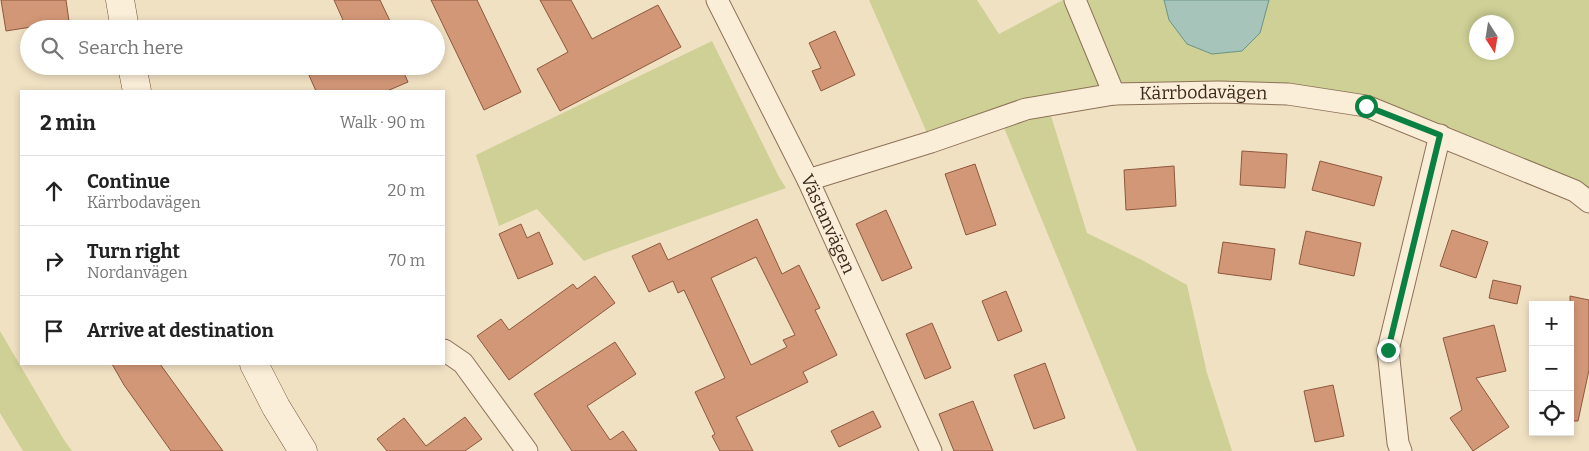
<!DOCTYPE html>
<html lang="en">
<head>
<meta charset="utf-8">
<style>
  body { margin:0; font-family:Bitter,serif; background:#f2f2f2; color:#222 }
  .controls { position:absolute; right:15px; bottom:15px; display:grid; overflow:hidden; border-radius:0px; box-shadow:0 2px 8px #0003 }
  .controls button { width:45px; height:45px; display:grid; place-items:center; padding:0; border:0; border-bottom:1px solid #e0e0e0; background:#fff; color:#222; font:25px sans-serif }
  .compass { position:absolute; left:1469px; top:15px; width:45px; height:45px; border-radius:50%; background:#fff; box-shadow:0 2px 8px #0003; rotate:168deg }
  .stop { position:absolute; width:15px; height:15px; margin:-11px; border:4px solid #0b8043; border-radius:50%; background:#fff }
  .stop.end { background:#0b8043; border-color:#fff; box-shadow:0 1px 5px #0008 }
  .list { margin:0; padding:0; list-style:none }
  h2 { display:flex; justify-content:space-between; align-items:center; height:65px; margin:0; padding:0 20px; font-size:21px }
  h2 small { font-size:16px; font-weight:400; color:#767676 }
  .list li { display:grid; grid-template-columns:32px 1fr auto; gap:15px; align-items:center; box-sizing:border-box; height:70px; padding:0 20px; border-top:1px solid #e0e0e0 }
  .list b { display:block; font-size:19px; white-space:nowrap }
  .list p { margin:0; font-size:16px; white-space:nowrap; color:#767676 }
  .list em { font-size:16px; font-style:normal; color:#767676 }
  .icon { flex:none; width:28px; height:28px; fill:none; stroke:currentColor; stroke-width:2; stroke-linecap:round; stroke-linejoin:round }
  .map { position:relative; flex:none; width:1589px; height:451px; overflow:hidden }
  .search { position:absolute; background:#fff; box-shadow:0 2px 8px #0003; left:20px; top:20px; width:425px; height:55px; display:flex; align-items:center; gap:12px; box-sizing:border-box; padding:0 18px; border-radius:28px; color:#767676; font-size:19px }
  .panel { position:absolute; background:#fff; box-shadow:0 2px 8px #0003; left:20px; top:90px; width:425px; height:275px; border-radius:0px }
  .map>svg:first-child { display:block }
</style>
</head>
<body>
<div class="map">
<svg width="1589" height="451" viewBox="0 0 1589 451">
  <rect width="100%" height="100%" fill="#f1e1c3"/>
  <g fill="#ced096" fill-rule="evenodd">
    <path d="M 869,0 L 977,0 L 999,34 L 1063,0 L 1589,0 L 1589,202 L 1440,135 L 1288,94 L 1048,106 L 1087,233 L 1140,259 L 1187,285 L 1207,373 L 1232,451 L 1137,451 L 1000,118 L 931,142 ZM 1476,22 L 1506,22 L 1506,52 L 1476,52 Z"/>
    <path d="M 712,41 L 779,177 L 786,188 L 604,253 L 584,261 L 537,209 L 499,226 L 476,155 Z"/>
    <path d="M 0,331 L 64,440 L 72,451 L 23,451 L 0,413 Z"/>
  </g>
  <path fill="#a6c4b9" stroke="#6b9387" d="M 1164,0 L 1269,0 L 1260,33 L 1242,51 L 1212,54 L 1187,44 L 1169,20 Z"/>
  <g fill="#d29777" stroke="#8e573c" fill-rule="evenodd">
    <path d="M 1,0 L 66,0 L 69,21 L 6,31 Z"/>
    <path d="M 334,0 L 380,0 L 390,21 L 373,29 L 347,29 Z"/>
    <path d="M 431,0 L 477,0 L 521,92 L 484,110 Z"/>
    <path d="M 540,0 L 571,0 L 592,39 L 658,5 L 681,47 L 560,111 L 537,69 L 568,52 Z"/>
    <path d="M 835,31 L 855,75 L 821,91 L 812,71 L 821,68 L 809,43 Z"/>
    <path d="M 323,66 L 401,66 L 408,82 L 387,91 L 316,91 L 308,73 Z"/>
    <path d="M 1242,151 L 1287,154 L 1285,188 L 1240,185 Z"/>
    <path d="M 1320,161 L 1382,177 L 1374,206 L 1312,190 Z"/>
    <path d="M 975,164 L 996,225 L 966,235 L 945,174 Z"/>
    <path d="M 1174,166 L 1176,206 L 1126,210 L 1124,170 Z"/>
    <path d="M 886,210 L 912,268 L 882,281 L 856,224 Z"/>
    <path d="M 757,219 L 782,274 L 799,265 L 820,308 L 815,310 L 837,355 L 803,372 L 808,382 L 736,417 L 753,451 L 720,451 L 712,436 L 715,434 L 695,392 L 725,378 L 684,290 L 678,293 L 673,281 L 649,292 L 632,256 L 660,243 L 668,260 ZM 756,257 L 795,335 L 783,340 L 787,347 L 751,365 L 711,278 Z"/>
    <path d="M 521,224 L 527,238 L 539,232 L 553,264 L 518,279 L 499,234 Z"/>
    <path d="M 1452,230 L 1488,242 L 1476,278 L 1440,266 Z"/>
    <path d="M 1306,231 L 1361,243 L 1354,276 L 1299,264 Z"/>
    <path d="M 1223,242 L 1275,249 L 1271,280 L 1218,273 Z"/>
    <path d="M 595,276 L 615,303 L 509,380 L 477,336 L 501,319 L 509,330 L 573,284 L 577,289 Z"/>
    <path d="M 1493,280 L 1521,286 L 1517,304 L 1489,298 Z"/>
    <path d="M 1006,291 L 1022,331 L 998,341 L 982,301 Z"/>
    <path d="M 1570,296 L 1589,300 L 1589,370 L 1578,421 L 1570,421 Z"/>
    <path d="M 932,323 L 951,368 L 925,379 L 906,334 Z"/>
    <path d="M 1494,325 L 1506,371 L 1476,378 L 1509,427 L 1473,451 L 1450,418 L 1462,410 L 1443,338 Z"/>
    <path d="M 615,342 L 636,374 L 587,406 L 610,440 L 623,431 L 637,451 L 572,451 L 534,394 Z"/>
    <path d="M 1045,363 L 1065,418 L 1034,429 L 1014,375 Z"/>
    <path d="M 112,364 L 160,364 L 223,451 L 171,451 L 124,385 Z"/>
    <path d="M 1333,385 L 1344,436 L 1315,442 L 1304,391 Z"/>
    <path d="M 973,401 L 993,451 L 954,451 L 939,414 Z"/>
    <path d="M 873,411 L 881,427 L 839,447 L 831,431 Z"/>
    <path d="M 465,417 L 482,439 L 465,451 L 387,451 L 377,439 L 404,418 L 426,446 Z"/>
  </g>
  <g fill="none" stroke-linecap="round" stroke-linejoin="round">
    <g stroke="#8d7158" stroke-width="23">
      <g id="street">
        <path id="s1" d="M 717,0 L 808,180 L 931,451"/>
        <path d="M 1075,0 L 1114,94"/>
        <path id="s2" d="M 808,180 L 931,142 L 1026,109 L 1114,94 L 1219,92 L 1288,94 L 1366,106 L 1575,191 L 1589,202"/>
        <path d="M 444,350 L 463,363 L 527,451"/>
        <path d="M 1401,451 L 1398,443 L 1388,350 L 1440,135"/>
      </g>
    </g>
    <g stroke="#6f523c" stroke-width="29">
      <g id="secondary">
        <path d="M 120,0 L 125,29"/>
        <path d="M 132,66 L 137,91"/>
        <path d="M 254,364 L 276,407 L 303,451"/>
      </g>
    </g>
    <use href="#street" stroke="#fbeed8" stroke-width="21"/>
    <use href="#secondary" stroke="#fbeed8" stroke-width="28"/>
  </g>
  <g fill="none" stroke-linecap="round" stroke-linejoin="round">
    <path stroke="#0b8043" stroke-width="6" d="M 1366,106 L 1440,135 L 1388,350"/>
  </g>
  <g text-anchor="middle" stroke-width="5" stroke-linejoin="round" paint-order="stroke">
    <g font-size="18" fill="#3c2a1e" stroke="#f8ebd4">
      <text dy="6" stroke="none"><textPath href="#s2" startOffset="408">Kärrbodavägen</textPath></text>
      <text dy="6" stroke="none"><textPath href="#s1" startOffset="250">Västanvägen</textPath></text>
    </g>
  </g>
</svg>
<div class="controls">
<button>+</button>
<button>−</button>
<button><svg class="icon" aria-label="locate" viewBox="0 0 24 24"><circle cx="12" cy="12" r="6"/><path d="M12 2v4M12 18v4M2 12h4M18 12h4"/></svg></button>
</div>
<svg class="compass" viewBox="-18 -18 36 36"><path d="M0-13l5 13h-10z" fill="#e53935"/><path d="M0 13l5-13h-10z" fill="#767676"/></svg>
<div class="stop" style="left:1366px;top:106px"></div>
<div class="stop end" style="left:1388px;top:350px"></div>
<div class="search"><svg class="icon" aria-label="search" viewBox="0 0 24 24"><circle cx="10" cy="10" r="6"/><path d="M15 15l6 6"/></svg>Search here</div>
<section class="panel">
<h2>2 min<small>Walk · 90 m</small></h2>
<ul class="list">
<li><svg class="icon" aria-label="ahead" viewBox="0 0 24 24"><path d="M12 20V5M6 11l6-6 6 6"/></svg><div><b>Continue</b><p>Kärrbodavägen</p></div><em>20 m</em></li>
<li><svg class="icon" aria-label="right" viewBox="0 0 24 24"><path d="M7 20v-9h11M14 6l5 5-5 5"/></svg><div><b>Turn right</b><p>Nordanvägen</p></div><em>70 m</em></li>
<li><svg class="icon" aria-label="arrive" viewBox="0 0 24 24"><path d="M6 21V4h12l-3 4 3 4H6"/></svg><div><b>Arrive at destination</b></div></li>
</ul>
</section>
</div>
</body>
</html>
